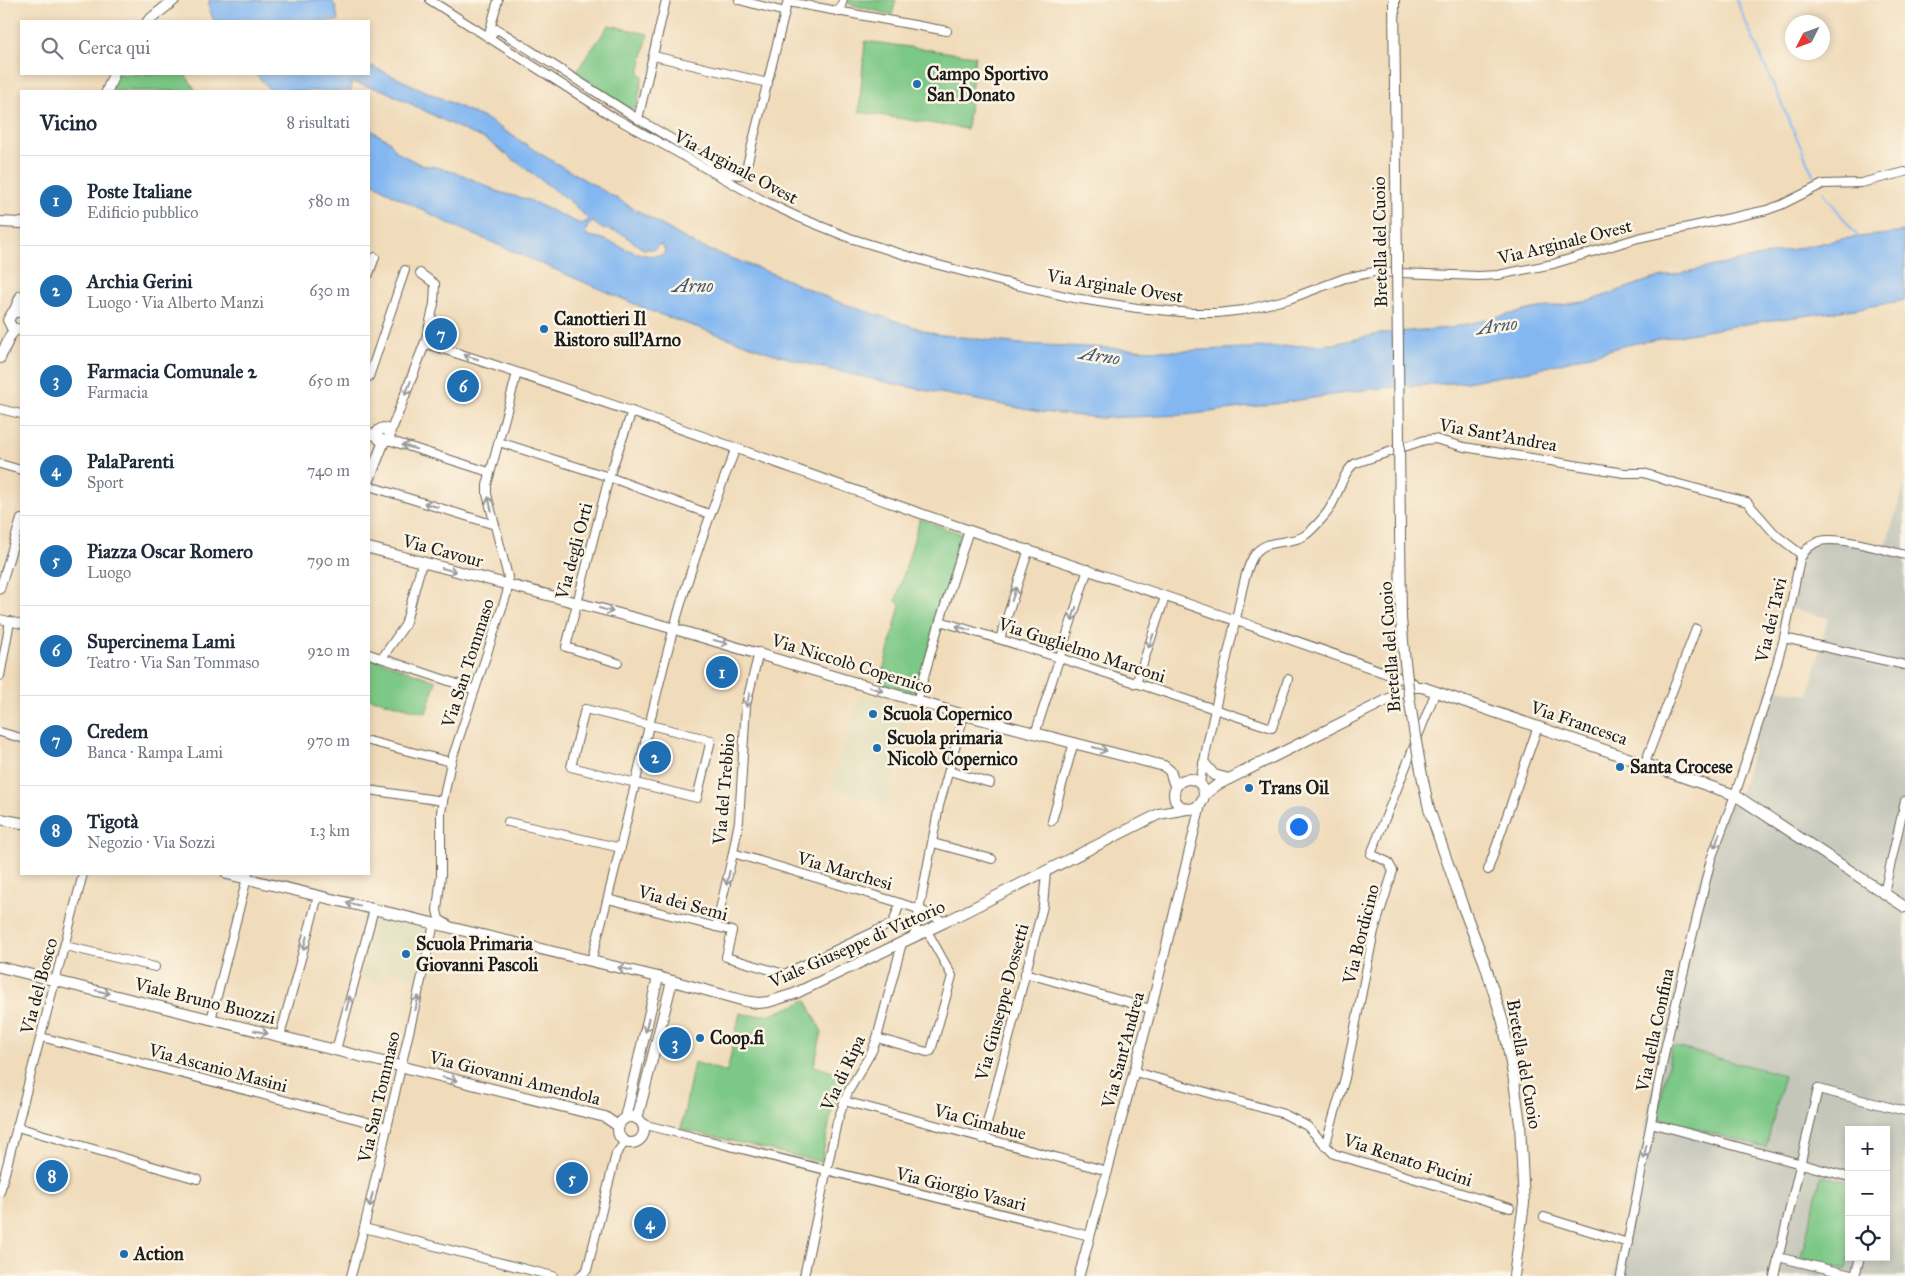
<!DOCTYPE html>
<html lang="it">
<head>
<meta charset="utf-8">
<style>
  body { margin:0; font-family:"IM FELL Great Primer",serif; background:#f6f6f7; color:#1f2937 }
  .controls { position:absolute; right:15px; bottom:15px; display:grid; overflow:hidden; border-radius:0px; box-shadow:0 2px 8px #0003 }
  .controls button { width:45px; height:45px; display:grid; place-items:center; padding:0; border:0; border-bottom:1px solid #e0e1e3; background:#fff; color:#1f2937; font:25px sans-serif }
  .compass { position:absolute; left:1785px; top:15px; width:45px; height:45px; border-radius:50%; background:#fff; box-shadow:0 2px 8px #0003; rotate:228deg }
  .you { position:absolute; left:1298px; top:826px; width:18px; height:18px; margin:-12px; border:4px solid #fff; border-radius:50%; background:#1a73e8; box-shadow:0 0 0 8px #1a73e833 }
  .badge { display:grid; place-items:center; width:32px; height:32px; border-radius:50%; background:#1f6fb2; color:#fff; font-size:16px; font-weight:700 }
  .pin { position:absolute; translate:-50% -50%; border:2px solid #fff; box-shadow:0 1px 5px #0006 }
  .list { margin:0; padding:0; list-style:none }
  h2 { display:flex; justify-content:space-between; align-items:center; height:65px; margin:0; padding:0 20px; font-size:21px }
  h2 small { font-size:16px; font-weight:400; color:#747a83 }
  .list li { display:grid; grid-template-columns:32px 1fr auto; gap:15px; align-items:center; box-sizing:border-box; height:90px; padding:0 20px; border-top:1px solid #e0e1e3 }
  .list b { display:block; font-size:19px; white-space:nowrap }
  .list p { margin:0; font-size:16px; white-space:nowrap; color:#747a83 }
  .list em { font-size:16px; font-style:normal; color:#747a83 }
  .icon { flex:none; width:28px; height:28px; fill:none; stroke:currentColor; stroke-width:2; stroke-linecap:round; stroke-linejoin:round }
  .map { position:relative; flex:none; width:1905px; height:1276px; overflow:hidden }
  .search { position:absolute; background:#fff; box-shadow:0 2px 8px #0003; left:20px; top:20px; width:350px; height:55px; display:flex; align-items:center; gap:12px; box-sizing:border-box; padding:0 18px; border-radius:0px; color:#747a83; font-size:19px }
  .panel { position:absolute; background:#fff; box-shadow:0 2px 8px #0003; left:20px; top:90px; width:350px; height:785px; border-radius:0px }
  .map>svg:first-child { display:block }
</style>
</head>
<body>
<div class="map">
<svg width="1905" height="1276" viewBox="0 0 1905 1276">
  <rect width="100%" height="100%" fill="#fcf5e5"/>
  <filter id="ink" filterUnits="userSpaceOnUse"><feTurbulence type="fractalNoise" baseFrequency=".02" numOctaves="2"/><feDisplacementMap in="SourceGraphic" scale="10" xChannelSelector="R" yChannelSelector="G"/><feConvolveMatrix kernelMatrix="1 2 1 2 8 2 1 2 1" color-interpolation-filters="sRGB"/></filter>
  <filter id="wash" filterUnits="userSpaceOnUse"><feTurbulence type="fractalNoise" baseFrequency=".0096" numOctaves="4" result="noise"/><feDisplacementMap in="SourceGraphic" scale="20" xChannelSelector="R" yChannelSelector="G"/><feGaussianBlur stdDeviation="1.12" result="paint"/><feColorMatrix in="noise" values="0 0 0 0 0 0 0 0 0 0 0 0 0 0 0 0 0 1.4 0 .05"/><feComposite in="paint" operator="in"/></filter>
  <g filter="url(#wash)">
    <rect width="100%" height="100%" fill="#f0dbba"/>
    <g fill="#dfddbb">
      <path d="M 861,694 L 908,708 L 887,805 L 831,788 Z"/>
      <path d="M 375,914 L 431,927 L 419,978 L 386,971 L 384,981 L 361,976 Z"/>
    </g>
    <path fill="#c3c6b9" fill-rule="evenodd" d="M 1905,483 L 1905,1276 L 1614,1276 L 1633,1179 L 1642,1145 L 1654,1080 L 1697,887 L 1713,839 L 1726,805 L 1736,805 L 1746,775 L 1768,687 L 1809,695 L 1828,618 L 1786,607 L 1797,560 L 1804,546 L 1820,538 L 1842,538 L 1886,545 ZM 1849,1130 L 1886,1130 L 1886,1257 L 1849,1257 Z"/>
    <g fill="#7cc886" stroke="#4c7251">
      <path d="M 849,0 L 896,0 L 892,15 L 849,4 Z"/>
      <path d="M 609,25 L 648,34 L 639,74 L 643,75 L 637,106 L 630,109 L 575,73 Z"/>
      <path d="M 865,41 L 975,56 L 967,129 L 859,112 Z"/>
      <path d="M 117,74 L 185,74 L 196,91 L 109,91 Z"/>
      <path d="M 920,519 L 964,535 L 916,693 L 880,683 L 900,605 L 896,600 Z"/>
      <path d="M 369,657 L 436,681 L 426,713 L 369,698 Z"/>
      <path d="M 806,1000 L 822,1032 L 814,1066 L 846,1076 L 832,1111 L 821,1162 L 681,1129 L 694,1062 L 727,1072 L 740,1013 C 764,1020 785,1010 806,1000 Z"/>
      <path d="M 1672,1046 L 1784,1075 L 1766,1148 L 1657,1118 Z"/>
      <path d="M 1821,1176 L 1849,1182 L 1849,1256 L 1846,1269 L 1801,1258 Z"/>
    </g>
    <g fill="#83b7f1" stroke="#506a86" fill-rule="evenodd">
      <path d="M 209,0 L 331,0 L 336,7 L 338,21 L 214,21 L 209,9 Z"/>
      <path d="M 369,65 L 488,120 L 544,156 L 696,245 L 776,275 L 833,300 L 935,334 L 1020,344 L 1178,351 L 1334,344 L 1382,333 L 1450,328 L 1533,309 L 1589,301 L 1649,280 L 1841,239 L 1905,232 L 1905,300 L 1855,309 L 1751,323 L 1626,345 L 1536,370 L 1466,382 L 1371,389 L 1274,404 L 1185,415 L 1101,418 L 1040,412 L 898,385 L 815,366 L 768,352 L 653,312 L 452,225 L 393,195 L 369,180 L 369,129 L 389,141 L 397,152 L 421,165 L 437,167 L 463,175 L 499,192 L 529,200 L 578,223 L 582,224 L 589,220 L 572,203 L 487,140 L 463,130 L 383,90 L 351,82 L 351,91 L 271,91 L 256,74 L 369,74 ZM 593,222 L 601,228 L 621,233 L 643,249 L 655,249 L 658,245 L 663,245 L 665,252 L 663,255 C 634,260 613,238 588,236 L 585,232 L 588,226 Z"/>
    </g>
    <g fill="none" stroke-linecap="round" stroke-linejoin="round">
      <g stroke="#83b7f1" stroke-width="2">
        <path d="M 1736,0 L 1813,175"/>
        <path d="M 1823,192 L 1858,237"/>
      </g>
    </g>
  </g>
  <g filter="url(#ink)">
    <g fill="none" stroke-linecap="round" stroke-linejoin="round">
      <g stroke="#665f53" stroke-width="10">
        <g id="minor">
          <path d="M 430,0 L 610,115 L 764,201 L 798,217 L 850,238 L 931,263 L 1003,282 L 1074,298 L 1137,308 L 1192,313 L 1217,313 L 1244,310 L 1289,299 L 1345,278 L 1374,272 L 1479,276 L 1498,275 L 1553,264 L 1638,238 L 1767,210 L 1781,205 L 1823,184 L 1861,183 L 1905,172"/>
          <path d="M 739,0 L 785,12"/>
          <path d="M 788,2 L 947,31"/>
          <path d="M 839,12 L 843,0"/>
          <path d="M 488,37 L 497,29 L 638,119 L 731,174 L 740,175 L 746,169 L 788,0"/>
          <path d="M 488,37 L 498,0"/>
          <path d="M 654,56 L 768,83"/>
          <path d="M 638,119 L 666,0"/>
          <path d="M 420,273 L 435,284 L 434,304 L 425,343"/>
          <path d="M 369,274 L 375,257"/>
          <path d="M 369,377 L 405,270"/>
          <path d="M 0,409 L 21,414"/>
          <path d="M 388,440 L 489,472"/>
          <path d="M 499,442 L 609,477 L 709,514"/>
          <path d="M 0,464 L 21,470"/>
          <path d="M 369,486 L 495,525"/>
          <path d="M 0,589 L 21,519"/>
          <path d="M 0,619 L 21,624"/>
          <path d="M 940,621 L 1060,658 L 1272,728 L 1288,679"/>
          <path d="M 1784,638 L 1905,665"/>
          <path d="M 1000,639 L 1029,549"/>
          <path d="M 369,654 L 475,690"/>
          <path d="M 382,658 L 405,625 L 422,563"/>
          <path d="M 618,663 L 566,647 L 609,477 L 632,411"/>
          <path d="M 0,676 L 10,621"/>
          <path d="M 1136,684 L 1165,597"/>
          <path d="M 917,701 L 940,621 L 969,530"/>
          <path d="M 585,709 L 711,740 L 697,798 L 571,767 Z"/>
          <path d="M 0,732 L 21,738"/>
          <path d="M 1035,734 L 1088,569"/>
          <path d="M 369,741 L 451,762"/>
          <path d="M 1645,763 L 1696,629"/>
          <path d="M 949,771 L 990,783"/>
          <path d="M 1200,783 C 1209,729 1223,676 1235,623 C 1240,604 1244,569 1255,554 C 1266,538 1289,545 1304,536 C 1312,531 1320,521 1326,514 C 1338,500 1342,470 1356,463 L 1425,440 L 1435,439 L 1464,447 L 1624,473 L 1644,473 L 1668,481 L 1747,502 L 1776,535 L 1802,555"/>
          <path d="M 369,790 L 443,801"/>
          <path d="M 1052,821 L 1074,742"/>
          <path d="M 508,822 L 621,848"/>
          <path d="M 933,843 L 992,859"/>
          <path d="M 733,853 L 900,903 L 921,910 L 945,922"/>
          <path d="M 1488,870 L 1538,726"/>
          <path d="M 1884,893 L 1905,801"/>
          <path d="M 608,899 L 732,931 L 726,957 L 784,974 L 893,923 L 900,903"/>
          <path d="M 450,926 L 439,919 L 437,910 L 441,875 L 441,812 L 443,801 L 451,762 L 507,593 L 508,577 L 487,494 L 487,485 L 517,373"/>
          <path d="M 716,927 L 733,853 L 739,821 L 746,705 L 759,652"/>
          <path d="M 914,937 L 939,806 L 964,715"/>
          <path d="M 65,946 L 155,967"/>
          <path d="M 591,961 C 622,852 643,740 673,631 C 690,569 712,508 736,448"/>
          <path d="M 1025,973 L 1151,1009"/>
          <path d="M 211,1020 L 248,874"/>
          <path d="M 280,1036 L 318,896"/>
          <path d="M 41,1037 L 387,1127"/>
          <path d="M 877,1038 L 927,1052 L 931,1051 L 952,976 L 927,931"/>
          <path d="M 336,1050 L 374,909"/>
          <path d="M 1135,1072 L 1284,1114 L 1307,1126 L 1334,1154 L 1510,1208"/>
          <path d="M 844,1101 L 1108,1171"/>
          <path d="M 1651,1123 L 1849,1177"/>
          <path d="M 642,1124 L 1090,1236"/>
          <path d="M 17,1127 L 197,1179"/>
          <path d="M 983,1139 L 1043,906 L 1046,872"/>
          <path d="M 1325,1146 L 1345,1078 L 1374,931 L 1393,871 L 1388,862 L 1371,854 L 1436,691"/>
          <path d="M 0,1192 L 83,874"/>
          <path d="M 1544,1217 L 1628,1243"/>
          <path d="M 364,1228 L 553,1276"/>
          <path d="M 1778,1257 L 1855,1276 L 1860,1257"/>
          <path d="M 351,1276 L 364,1228 L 434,924"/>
          <path d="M 580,1276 L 587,1270 L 616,1154 L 625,1142"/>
          <path d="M 804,1276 L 837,1122 L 848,1092 L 872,1051 L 877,1038 L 902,943"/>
          <path d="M 1621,1276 L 1666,1045 L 1711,859 L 1735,795 L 1770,688 L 1784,638 L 1800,559 C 1804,551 1811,544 1820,541 C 1840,536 1884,550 1905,555"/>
          <path d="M 1774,1276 L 1818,1089 L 1905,1111"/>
        </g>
      </g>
      <g stroke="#665f53" stroke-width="11">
        <g id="tertiary">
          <path d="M 389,432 L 393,426 L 425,343 C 609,401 789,468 971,531 C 1118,581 1267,629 1413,683"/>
          <path d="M 1079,1276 L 1151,1009 L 1201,803"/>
        </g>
      </g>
      <g stroke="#665f53" stroke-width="12">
        <g id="secondary">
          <path d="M 148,21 L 174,0"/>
          <path d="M 107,91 L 114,74"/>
          <path d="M 0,222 L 21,223"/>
          <path d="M 14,312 L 21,296"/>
          <path d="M 21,312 L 13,312 L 8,320 L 12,328 L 21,330"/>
          <path d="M 0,358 L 10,336 L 15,330"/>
          <path d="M 369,434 L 377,435 L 379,439 L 384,441 L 388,440 L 390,435 L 388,430 L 383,428 L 379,430 L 377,435"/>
          <path d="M 369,480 L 384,441"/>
          <path d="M 369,548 L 661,625 L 964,715 L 1164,766 L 1170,771 L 1175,786"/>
          <path d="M 1204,763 L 1214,775 L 1229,779"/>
          <circle cx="1189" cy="794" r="15"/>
          <path d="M 1204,795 L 1217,785 L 1413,687 L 1422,687 L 1735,795 L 1905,907"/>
          <path d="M 1429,809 L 1463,907 L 1485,964 L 1503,1022 L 1513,1074 L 1520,1124 L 1524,1203 L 1514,1276"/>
          <path d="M 0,819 L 21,823"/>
          <path d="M 227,874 L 658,977 L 745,1001 L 758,1003 L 768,1002 L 794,994 L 945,922 L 1159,814 L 1187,809"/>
          <path d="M 0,967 L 605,1117 L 618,1126"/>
          <circle cx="631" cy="1130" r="13"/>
          <path d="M 625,1118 L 658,977"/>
          <path d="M 637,1119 L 672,981"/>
        </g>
      </g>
      <use href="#minor" stroke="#fff" stroke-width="8"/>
      <use href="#tertiary" stroke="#fff" stroke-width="9"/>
      <use href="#secondary" stroke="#fff" stroke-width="10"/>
      <g stroke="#665f53" stroke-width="12" stroke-linecap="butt">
        <path id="secondary-bridge" d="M 1394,0 L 1401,619 C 1406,684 1415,746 1429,809"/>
      </g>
      <use href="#secondary-bridge" stroke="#fff" stroke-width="10"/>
    </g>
    <defs><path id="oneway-shaft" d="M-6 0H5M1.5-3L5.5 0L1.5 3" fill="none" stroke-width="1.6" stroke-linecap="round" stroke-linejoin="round" transform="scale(1.25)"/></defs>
    <g stroke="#999">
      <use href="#oneway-shaft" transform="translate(471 357) rotate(-163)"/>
      <use href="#oneway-shaft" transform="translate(408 388) rotate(111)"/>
      <use href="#oneway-shaft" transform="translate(409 447) rotate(-163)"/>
      <use href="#oneway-shaft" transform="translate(490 504) rotate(-103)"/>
      <use href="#oneway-shaft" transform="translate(431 505) rotate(-163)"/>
      <use href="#oneway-shaft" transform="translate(449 570) rotate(15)"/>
      <use href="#oneway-shaft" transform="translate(1014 594) rotate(-72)"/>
      <use href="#oneway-shaft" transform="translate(606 610) rotate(15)"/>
      <use href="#oneway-shaft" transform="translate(1074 614) rotate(108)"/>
      <use href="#oneway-shaft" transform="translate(963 628) rotate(-163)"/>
      <use href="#oneway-shaft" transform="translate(1151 641) rotate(109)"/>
      <use href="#oneway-shaft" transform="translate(721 642) rotate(15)"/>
      <use href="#oneway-shaft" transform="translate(876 689) rotate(18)"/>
      <use href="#oneway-shaft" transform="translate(748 700) rotate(102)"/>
      <use href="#oneway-shaft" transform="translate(1100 749) rotate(15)"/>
      <use href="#oneway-shaft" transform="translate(1717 841) rotate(110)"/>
      <use href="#oneway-shaft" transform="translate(728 878) rotate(103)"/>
      <use href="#oneway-shaft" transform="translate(353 904) rotate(-166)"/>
      <use href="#oneway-shaft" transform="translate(305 943) rotate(105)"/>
      <use href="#oneway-shaft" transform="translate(625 969) rotate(-166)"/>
      <use href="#oneway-shaft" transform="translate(103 992) rotate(14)"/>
      <use href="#oneway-shaft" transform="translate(348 1003) rotate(-75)"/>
      <use href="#oneway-shaft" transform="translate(417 1003) rotate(-77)"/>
      <use href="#oneway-shaft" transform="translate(647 1025) rotate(103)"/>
      <use href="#oneway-shaft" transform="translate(261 1032) rotate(13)"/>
      <use href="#oneway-shaft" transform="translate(450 1079) rotate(14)"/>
      <use href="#oneway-shaft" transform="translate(1645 1152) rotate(101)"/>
      <use href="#oneway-shaft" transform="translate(371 1200) rotate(103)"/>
    </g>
  </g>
  <g fill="#1f6fb2" stroke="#fcf5e5" stroke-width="2">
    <circle cx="917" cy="84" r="5"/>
    <circle cx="544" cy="329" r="5"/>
    <circle cx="873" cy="714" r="5"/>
    <circle cx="877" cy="748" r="5"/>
    <circle cx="1620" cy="767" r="5"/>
    <circle cx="1249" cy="788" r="5"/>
    <circle cx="406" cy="954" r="5"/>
    <circle cx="700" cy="1038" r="5"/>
    <circle cx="124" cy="1254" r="5"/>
  </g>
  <g text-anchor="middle" stroke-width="5" stroke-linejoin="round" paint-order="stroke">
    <g font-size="18" font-weight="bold" fill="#1c1c1c" stroke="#fcf5e5" text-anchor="start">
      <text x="927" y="80">Campo Sportivo<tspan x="927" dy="21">San Donato</tspan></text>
      <text x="554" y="325">Canottieri Il<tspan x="554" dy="21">Ristoro sull'Arno</tspan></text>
      <text x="883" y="720">Scuola Copernico</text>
      <text x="887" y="744">Scuola primaria<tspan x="887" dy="21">Nicolò Copernico</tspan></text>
      <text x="1630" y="773">Santa Crocese</text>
      <text x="1259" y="794">Trans Oil</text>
      <text x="416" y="950">Scuola Primaria<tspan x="416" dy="21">Giovanni Pascoli</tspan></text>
      <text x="710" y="1044">Coop.fi</text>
      <text x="134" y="1260">Action</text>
    </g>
    <g font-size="18" fill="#1c1c1c" stroke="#fcf5e5">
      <text transform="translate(736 167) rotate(28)" y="6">Via Arginale Ovest</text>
      <text transform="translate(1380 242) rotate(-91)" y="6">Bretella del Cuoio</text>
      <text transform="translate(1565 242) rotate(-14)" y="6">Via Arginale Ovest</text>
      <text transform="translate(1115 286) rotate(9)" y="6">Via Arginale Ovest</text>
      <text transform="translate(1498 435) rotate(10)" y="6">Via Sant'Andrea</text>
      <text transform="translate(443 551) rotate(15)" y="6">Via Cavour</text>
      <text transform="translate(574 551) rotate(-75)" y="6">Via degli Orti</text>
      <text transform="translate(1771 620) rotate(-77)" y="6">Via dei Tavi</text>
      <text transform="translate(1390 647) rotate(-94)" y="6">Bretella del Cuoio</text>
      <text transform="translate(1082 650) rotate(18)" y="6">Via Guglielmo Marconi</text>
      <text transform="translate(468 663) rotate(-72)" y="6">Via San Tommaso</text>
      <text transform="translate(852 664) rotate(17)" y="6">Via Niccolò Copernico</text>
      <text transform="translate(1579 723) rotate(19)" y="6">Via Francesca</text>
      <text transform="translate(724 789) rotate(-85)" y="6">Via del Trebbio</text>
      <text transform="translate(845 871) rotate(16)" y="6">Via Marchesi</text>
      <text transform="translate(683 903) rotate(15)" y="6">Via dei Semi</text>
      <text transform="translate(1361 934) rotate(-76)" y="6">Via Bordicino</text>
      <text transform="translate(857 944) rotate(-24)" y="6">Viale Giuseppe di Vittorio</text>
      <text transform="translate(39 986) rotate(-75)" y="6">Via del Bosco</text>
      <text transform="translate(205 1001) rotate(14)" y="6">Viale Bruno Buozzi</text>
      <text transform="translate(1002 1002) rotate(-75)" y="6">Via Giuseppe Dossetti</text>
      <text transform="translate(1655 1030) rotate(-78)" y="6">Via della Confina</text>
      <text transform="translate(1123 1050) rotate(-75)" y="6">Via Sant'Andrea</text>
      <text transform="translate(1524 1064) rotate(80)" y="6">Bretella del Cuoio</text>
      <text transform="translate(218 1068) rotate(15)" y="6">Via Ascanio Masini</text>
      <text transform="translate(843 1073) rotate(-65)" y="6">Via di Ripa</text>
      <text transform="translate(515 1078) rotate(14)" y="6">Via Giovanni Amendola</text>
      <text transform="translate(379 1097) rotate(-77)" y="6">Via San Tommaso</text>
      <text transform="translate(980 1122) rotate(15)" y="6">Via Cimabue</text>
      <text transform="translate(1408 1160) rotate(18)" y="6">Via Renato Fucini</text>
      <text transform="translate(961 1189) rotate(14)" y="6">Via Giorgio Vasari</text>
    </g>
    <g font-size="19" font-style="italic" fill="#455a71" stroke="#fcf5e5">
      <text x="693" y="292">Arno</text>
      <text transform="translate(1497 325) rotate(-7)" y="7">Arno</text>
      <text transform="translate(1100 355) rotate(9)" y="7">Arno</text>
    </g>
  </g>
</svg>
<div class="controls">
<button>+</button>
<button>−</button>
<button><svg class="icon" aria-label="locate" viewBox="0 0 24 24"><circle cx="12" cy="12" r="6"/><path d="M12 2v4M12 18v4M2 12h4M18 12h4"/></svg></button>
</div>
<svg class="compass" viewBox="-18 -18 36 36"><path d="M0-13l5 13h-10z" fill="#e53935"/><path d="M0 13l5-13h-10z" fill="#747a83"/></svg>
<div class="you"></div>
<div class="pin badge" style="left:722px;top:672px">1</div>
<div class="pin badge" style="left:655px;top:757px">2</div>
<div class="pin badge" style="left:675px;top:1043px">3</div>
<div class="pin badge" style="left:650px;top:1223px">4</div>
<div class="pin badge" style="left:572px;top:1178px">5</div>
<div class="pin badge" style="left:463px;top:386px">6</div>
<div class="pin badge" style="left:441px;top:334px">7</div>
<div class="pin badge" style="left:52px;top:1176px">8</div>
<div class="search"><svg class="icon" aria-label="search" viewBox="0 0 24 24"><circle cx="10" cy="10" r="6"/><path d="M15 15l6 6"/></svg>Cerca qui</div>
<section class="panel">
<h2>Vicino<small>8 risultati</small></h2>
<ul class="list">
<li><span class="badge">1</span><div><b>Poste Italiane</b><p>Edificio pubblico</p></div><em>580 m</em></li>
<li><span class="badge">2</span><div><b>Archia Gerini</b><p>Luogo · Via Alberto Manzi</p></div><em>630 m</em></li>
<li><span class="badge">3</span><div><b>Farmacia Comunale 2</b><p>Farmacia</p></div><em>650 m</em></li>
<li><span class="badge">4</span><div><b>PalaParenti</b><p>Sport</p></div><em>740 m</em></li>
<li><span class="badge">5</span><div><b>Piazza Oscar Romero</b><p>Luogo</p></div><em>790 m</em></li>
<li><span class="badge">6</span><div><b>Supercinema Lami</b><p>Teatro · Via San Tommaso</p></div><em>920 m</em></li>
<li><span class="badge">7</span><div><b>Credem</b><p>Banca · Rampa Lami</p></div><em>970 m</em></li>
<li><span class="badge">8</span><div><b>Tigotà</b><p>Negozio · Via Sozzi</p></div><em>1.3 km</em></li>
</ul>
</section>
</div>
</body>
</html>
